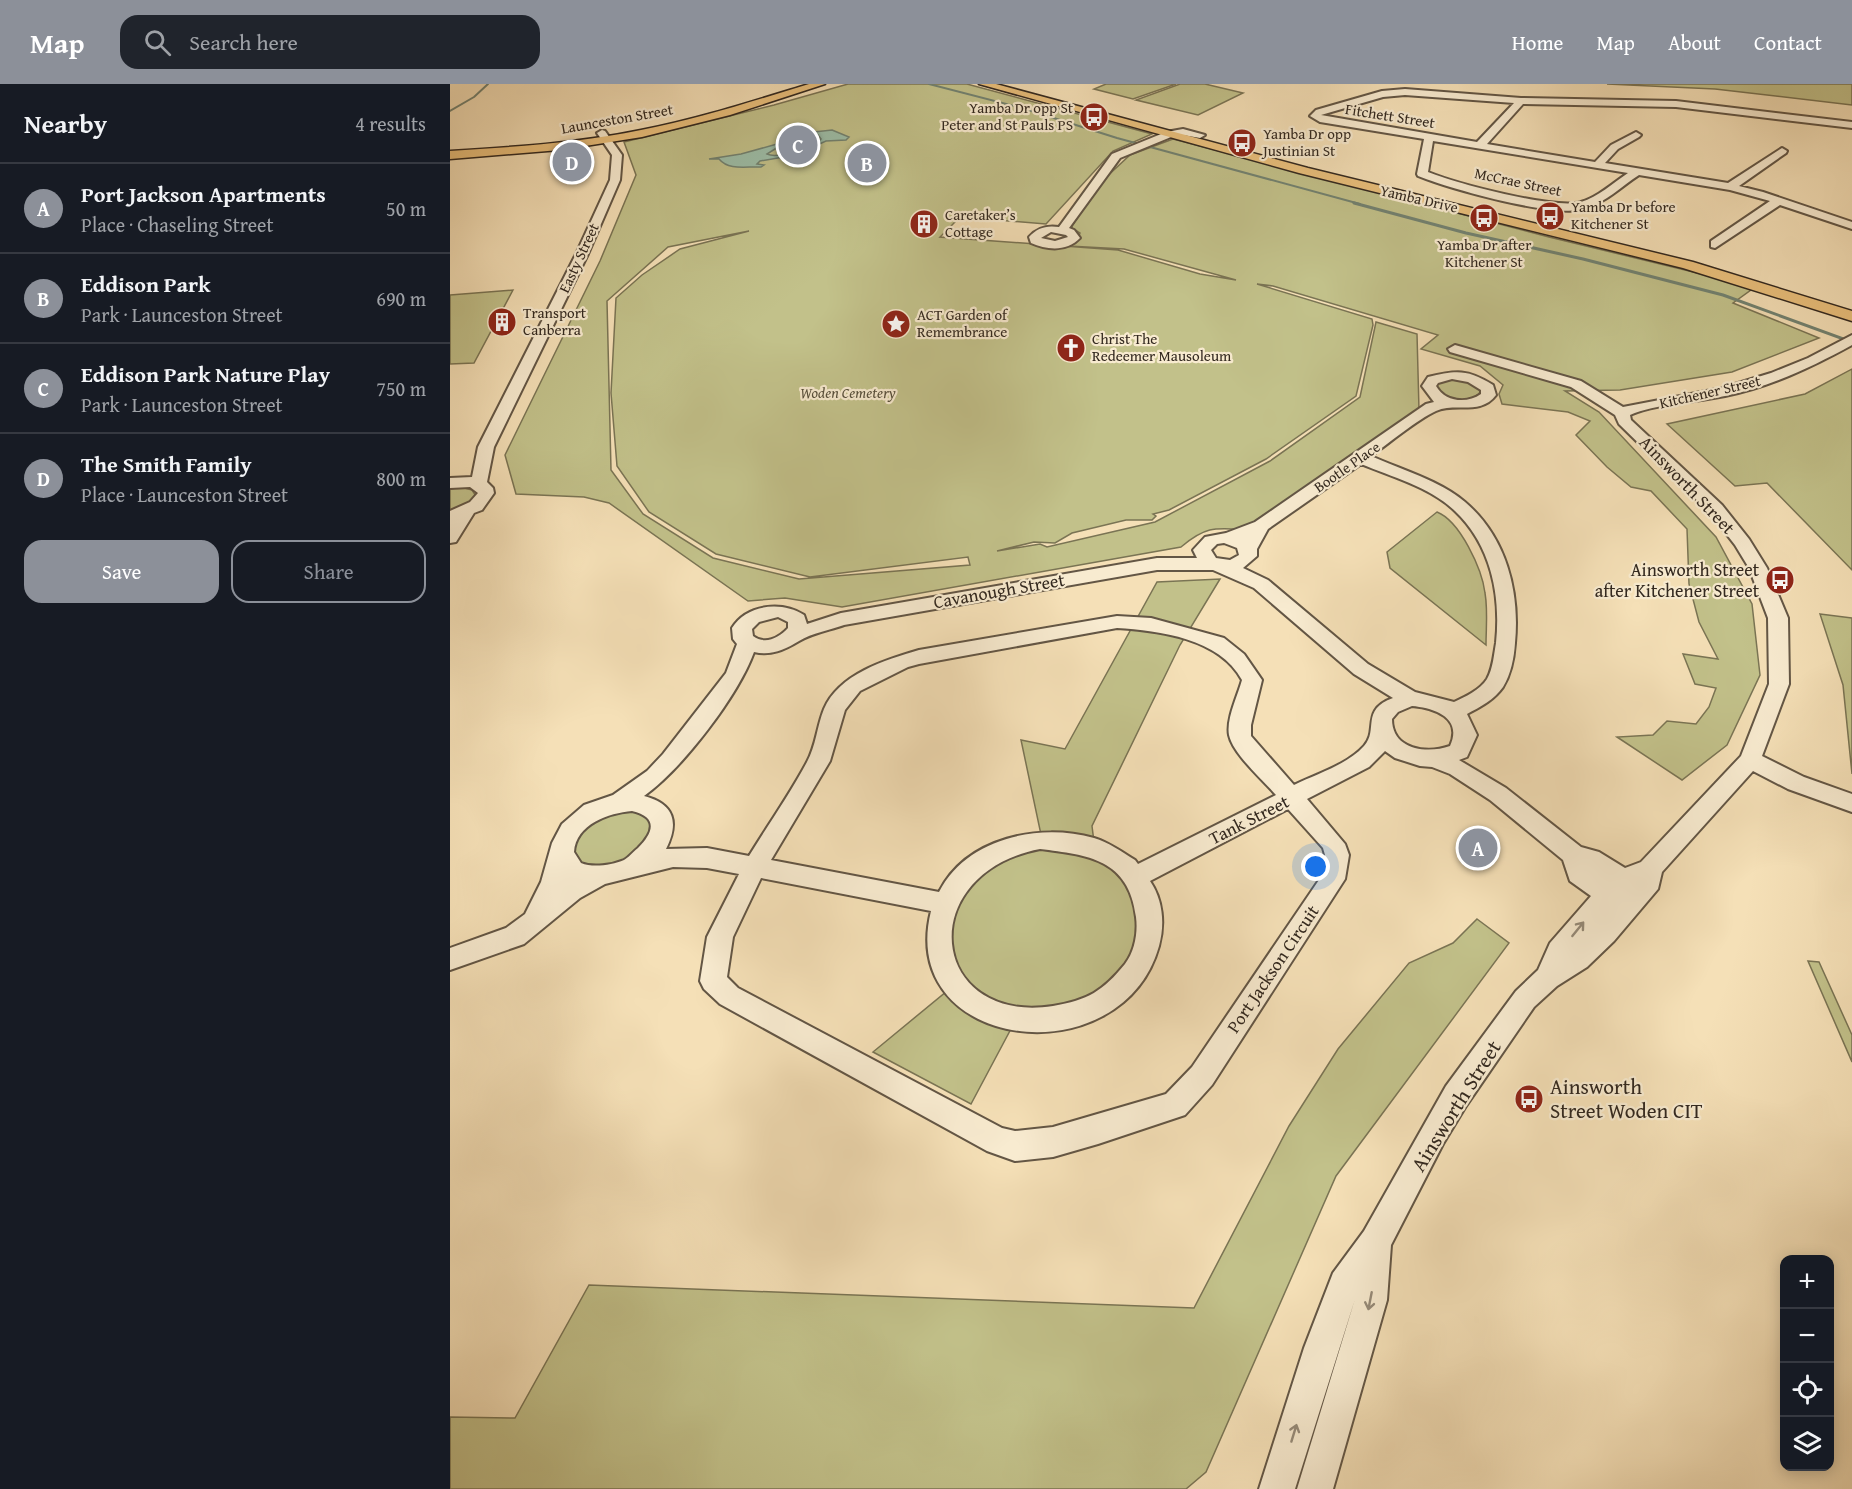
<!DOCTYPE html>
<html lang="en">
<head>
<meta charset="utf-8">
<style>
  body { margin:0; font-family:"Gentium Book Plus",serif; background:#20242c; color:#f1f3f6 }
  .controls { position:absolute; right:18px; bottom:18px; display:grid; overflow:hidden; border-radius:12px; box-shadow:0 3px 15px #0003 }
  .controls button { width:54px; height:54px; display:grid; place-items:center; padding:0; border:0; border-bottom:2px solid #363941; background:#171b24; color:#f1f3f6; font:30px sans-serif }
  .you { position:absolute; left:866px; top:783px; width:21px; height:21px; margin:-15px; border:4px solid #fff; border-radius:50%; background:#1a73e8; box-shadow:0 0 0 9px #1a73e833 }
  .badge { display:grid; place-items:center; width:39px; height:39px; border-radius:50%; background:#8c9099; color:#fff; font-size:20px; font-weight:700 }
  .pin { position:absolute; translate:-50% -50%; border:3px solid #fff; box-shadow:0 2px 6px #0006 }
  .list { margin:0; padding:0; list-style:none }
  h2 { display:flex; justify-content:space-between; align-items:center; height:78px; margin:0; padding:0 24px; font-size:26px }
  h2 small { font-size:20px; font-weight:400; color:#9ea1a6 }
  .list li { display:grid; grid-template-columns:39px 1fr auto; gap:18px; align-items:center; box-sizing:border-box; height:90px; padding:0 24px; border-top:2px solid #363941 }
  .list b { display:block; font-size:22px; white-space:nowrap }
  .list p { margin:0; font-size:20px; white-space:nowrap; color:#9ea1a6 }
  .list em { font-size:20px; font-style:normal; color:#9ea1a6 }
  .actions { display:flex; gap:12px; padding:18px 24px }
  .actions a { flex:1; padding:14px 0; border:2px solid #8c9099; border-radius:18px; text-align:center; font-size:21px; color:#8c9099 }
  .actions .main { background:#8c9099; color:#fff }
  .icon { flex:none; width:33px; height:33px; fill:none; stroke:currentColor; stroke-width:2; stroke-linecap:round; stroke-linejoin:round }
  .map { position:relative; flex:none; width:1402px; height:1405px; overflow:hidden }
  header { display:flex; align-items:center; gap:36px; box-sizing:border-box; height:84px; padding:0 30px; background:#8c9099; color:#fff }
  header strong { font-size:28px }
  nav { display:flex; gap:33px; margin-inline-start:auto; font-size:21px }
  .search { width:420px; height:54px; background:#20242c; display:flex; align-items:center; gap:15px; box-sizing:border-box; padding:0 21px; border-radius:18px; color:#9ea1a6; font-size:22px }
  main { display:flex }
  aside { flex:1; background:#171b24 }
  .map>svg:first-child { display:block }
</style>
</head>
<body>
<header>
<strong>Map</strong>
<div class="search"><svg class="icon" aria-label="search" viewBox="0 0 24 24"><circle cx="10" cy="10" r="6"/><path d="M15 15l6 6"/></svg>Search here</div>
<nav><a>Home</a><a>Map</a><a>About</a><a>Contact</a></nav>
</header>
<main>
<aside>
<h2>Nearby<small>4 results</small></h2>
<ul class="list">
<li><span class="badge">A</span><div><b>Port Jackson Apartments</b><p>Place · Chaseling Street</p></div><em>50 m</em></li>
<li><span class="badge">B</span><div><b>Eddison Park</b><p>Park · Launceston Street</p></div><em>690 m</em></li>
<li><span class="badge">C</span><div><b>Eddison Park Nature Play</b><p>Park · Launceston Street</p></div><em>750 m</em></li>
<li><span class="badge">D</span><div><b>The Smith Family</b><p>Place · Launceston Street</p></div><em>800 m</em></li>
</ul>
<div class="actions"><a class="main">Save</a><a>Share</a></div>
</aside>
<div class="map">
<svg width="1402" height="1405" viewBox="0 0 1402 1405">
  <rect width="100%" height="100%" fill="#f5e0b7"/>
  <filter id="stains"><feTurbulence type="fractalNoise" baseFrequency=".00333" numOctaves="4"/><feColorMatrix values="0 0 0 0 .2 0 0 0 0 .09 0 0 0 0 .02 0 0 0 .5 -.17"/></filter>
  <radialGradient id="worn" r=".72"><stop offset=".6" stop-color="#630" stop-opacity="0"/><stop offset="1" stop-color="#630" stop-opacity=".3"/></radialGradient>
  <g fill="#c2c18a" stroke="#7a7454" stroke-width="1.5" fill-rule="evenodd">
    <path d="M 398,0 L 517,0 L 702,50 L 663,67 L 596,140 L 510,133 L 490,153 L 668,166 L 750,190 L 786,196 L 674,165 L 618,162 L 628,154 L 630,149 L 622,144 L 622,142 L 651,98 L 680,71 L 723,55 L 1099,153 L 1305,203 L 1283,219 L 1369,254 L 1282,288 L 1170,306 L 1115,307 L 1149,328 L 1266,453 L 1302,520 L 1310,591 L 1277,661 L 1232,696 L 1167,653 L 1203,651 L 1217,637 L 1246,640 L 1259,623 L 1266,604 L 1245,600 L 1233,570 L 1268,575 L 1249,538 L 1239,500 L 1237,445 L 1201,407 L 1181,403 L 1157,383 L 1126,351 L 1140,337 L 1118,328 L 1052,320 L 1049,310 L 1053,301 L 1030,282 L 971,265 L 988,251 L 823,202 L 807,200 L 922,235 L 923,241 L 906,312 L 816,375 L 719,426 L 703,430 L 706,432 L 702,436 L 676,436 L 622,449 L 605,459 L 584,458 L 547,467 L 590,460 L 597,463 L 705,438 L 820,377 L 910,313 L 926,238 L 967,250 L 969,326 L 799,446 C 766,444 757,441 731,463 L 392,523 L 335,514 L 298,517 L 159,419 L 134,413 L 66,410 L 55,371 L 150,177 L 186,91 L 174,58 L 324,21 ZM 299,147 L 230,165 L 192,191 L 166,214 L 161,309 L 167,382 L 199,428 L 266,470 L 360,493 L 518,473 L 520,481 L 349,495 L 263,474 L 193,430 L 161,386 L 157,217 L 218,163 Z"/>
    <path d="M 656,0 L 726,0 L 683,15 L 644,5 Z"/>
    <path d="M 730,0 L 755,0 L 793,9 L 748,31 L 686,16 Z"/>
    <path d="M 1157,0 L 1402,0 L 1402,21 L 1265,5 Z"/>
    <path d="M 63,206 L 24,279 L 0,280 L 0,211 Z"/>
    <path d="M 1402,285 L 1402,486 L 1317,399 L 1285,402 L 1217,340 L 1355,310 Z"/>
    <path d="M 1015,294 L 1031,304 L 1029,310 C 1014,320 993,316 985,300 L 990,296 Z"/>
    <path d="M 11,403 L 22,406 L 26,412 L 19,420 L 0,427 L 0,405 Z"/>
    <path d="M 987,428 C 1010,437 1032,485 1035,509 C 1038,526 1036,544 1036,561 L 940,484 L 937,468 Z"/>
    <path d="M 770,495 L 730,561 L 642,742 L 645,766 L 693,807 L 690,876 L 637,921 L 570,928 L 521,1020 L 423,968 L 514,893 L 503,875 L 498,851 L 504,822 L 532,781 L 593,760 L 571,656 L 615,665 L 707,498 Z"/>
    <path d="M 1370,530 L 1402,534 L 1402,690 L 1393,601 Z"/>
    <path d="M 175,720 L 211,741 L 171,784 L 124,780 L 120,756 L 128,744 Z"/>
    <path d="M 1027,835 L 1059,859 L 886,1092 L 756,1388 L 736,1405 L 0,1405 L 0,1333 L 65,1334 L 139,1201 L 744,1224 L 839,1042 L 888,965 L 959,879 L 1003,859 Z"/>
    <path d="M 1358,877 L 1369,878 L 1402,951 L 1402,978 Z"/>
  </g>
  <path fill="#9dbea8" stroke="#728271" stroke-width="1.5" fill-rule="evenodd" d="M 382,46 L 399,53 L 396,56 L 376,57 L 345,71 L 310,77 L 307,80 L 314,81 L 311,83 C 297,82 279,87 269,75 L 259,75 L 291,70 L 327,60 L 346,50 ZM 358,50 L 368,51 L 371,55 C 363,64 327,75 317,70 L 344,53 Z"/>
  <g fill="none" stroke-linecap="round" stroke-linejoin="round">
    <g stroke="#728271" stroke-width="2">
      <path d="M 479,0 L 572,24 L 667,54 L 910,120"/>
      <path d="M 0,27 L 24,13 L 38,0"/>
    </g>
    <path stroke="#728271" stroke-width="3" d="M 904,119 L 1016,149 L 1133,175 L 1273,211 L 1402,258"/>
    <g stroke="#635645" stroke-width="4">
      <g id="minor">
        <path d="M 955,5 L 1071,14 L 1226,17 L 1402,38 L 1402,44 L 1226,23 L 1073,20 L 1037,60 L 1145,78 L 1161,61 L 1186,48 L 1191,51 L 1189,53 L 1168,65 L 1155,79 L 1278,99 L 1332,64 L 1337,67 L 1336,69 L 1289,102 L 1313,108 L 1402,138 L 1402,145 L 1330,121 L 1265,164 L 1261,163 L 1261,157 L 1320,117 L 1280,106 L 1189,91 C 1172,102 1155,119 1134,125 C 1104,134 1000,105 968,92 L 967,90 L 974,55 L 870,38 L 860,32 L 866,26 L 932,7 ZM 955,11 L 1064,19 L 1027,58 L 871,31 L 933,13 ZM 983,57 L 1178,89 C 1163,99 1148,113 1131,118 C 1105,126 1005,99 978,88 Z"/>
        <path d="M 733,45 L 755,51 L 750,54 L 733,51 L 721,53 L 670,74 L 619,144 L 624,146 L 630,154 C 617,168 597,166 581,159 L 579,153 C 587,144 596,141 609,143 L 662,70 L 716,48 ZM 601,148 L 616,151 L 618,153 L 605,157 L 591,154 Z"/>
        <path d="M 152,46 L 155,47 L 172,71 L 170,96 L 138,170 L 44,363 L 37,398 L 43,404 L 44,409 L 32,426 L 24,429 L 6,458 L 0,459 L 0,427 L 20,418 L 28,409 L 20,403 L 0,404 L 0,394 L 22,393 L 28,363 L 126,170 L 160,96 L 162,71 L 147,49 Z"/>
        <path d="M 1402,251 L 1402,261 C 1362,283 1320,303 1275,312 C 1247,318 1205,320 1180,331 L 1181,336 L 1272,421 L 1299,455 L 1317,484 L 1338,534 L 1339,600 L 1312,672 L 1354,693 L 1402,710 L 1402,728 L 1338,705 L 1303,687 L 1212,788 L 1208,805 L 1164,857 L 1137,883 L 1107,902 L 1084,923 L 1016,1022 L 993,1060 L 941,1161 L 937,1216 L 883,1405 L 847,1405 L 905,1215 L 845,1405 L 809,1405 L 854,1264 L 883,1189 L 914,1147 L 996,1002 L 1066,907 L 1088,886 L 1100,859 L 1141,812 L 1120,797 L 1113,776 L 1040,716 L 1000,690 L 982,683 L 970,682 L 945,674 L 935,667 L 919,683 L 857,715 L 895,760 L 899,771 L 895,795 L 762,1001 L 735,1031 L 648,1060 L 603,1073 L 565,1077 L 537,1067 L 270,920 L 254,905 L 250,897 L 257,853 L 289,790 L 257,784 L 223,783 L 155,800 L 130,814 L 74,860 L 0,886 L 0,864 L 56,844 L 75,830 L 91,798 L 102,759 L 112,740 L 134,721 L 163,711 L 197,687 L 213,670 L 276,589 L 287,560 L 283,555 L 282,544 C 297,520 332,517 354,531 L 357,540 L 391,529 L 707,474 L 747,474 L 743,466 L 755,453 L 776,449 L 805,438 L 976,320 L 984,318 L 972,302 L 978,293 C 1006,286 1018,285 1043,301 L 1046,311 C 1030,332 1006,318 986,327 C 968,335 938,360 921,372 C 952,386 989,396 1015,418 C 1056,453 1070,507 1065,559 C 1064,574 1061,590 1053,603 C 1044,616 1030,623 1017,630 L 1027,651 L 1017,673 L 1009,676 L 1056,704 L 1131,763 L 1149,768 L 1175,784 L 1191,778 L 1291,672 L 1319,600 L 1318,534 L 1299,484 L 1285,461 L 1260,429 L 1169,340 L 1165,331 L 1121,303 L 1000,268 L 998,265 L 1005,261 L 1131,297 L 1173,323 L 1272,304 L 1321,289 L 1358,274 ZM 1002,295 L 1018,298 L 1031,306 L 1031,310 C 1017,320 995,318 986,302 L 988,299 ZM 911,380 C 942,393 980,403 1005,427 C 1041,461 1051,511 1046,559 C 1044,570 1043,585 1037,595 C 1030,606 1015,613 1004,618 L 965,608 L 918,580 L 818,496 L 793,484 L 807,472 L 807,465 L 818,445 ZM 774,459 L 787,464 L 789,471 L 780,476 L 766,474 L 761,466 L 767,460 ZM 707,486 L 763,486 L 804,504 L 904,590 L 943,614 C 910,626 929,646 914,662 C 897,681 866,690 844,701 L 801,652 L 801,641 L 812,596 L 794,570 L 774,554 L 701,534 L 667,532 L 469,566 C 435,576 389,590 374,625 C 367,642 366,662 357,678 C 340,710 318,741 299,772 L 257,764 L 216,765 C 229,739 225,720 194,712 C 232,685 288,612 304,568 C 321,572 334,566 349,557 C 362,549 380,546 394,541 ZM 328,533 L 338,538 L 338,544 C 329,554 315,561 303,552 L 302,545 L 309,538 ZM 667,544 C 710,547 769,554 792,596 C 788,611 776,635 779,651 C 783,670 813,696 826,711 L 688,780 L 685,776 C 672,768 658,758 644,754 C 590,739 517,753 489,808 L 321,776 L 380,677 L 395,626 L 410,607 L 458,583 L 469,580 ZM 962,622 C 985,624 1013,634 1000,662 C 977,670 942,666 942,635 L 948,628 ZM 838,725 L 873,764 L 875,771 L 871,793 L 742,983 L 716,1010 L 603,1043 L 565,1047 L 552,1044 L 320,921 L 288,904 L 277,893 L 283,853 L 311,794 L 481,827 C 446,968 672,994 709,862 C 715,840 713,816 700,797 ZM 182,727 C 208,733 204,748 188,764 C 183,768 178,774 174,776 C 162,781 143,784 131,779 L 124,768 C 126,740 159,729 182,727 ZM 590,765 C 638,771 679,775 686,833 C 688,848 685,867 675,880 C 653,907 638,916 603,922 C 479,941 462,790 590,765 Z"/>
      </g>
    </g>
    <g stroke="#32281f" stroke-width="3">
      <g id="major">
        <path d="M 359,0 L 375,0 L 280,31 L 192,53 L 110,66 L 0,75 L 0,67 C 64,63 128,59 191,46 C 248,35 303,17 359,0 Z"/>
        <path d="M 529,0 L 546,0 L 858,84 L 1243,178 L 1402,227 L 1402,237 L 1233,184 L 849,89 Z"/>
      </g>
    </g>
    <use href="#minor" fill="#f8ebd0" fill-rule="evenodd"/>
    <use href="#major" fill="#eac07c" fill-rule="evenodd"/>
  </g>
  <defs><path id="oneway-shaft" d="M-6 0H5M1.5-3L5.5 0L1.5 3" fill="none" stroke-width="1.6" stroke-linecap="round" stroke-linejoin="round" transform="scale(1.5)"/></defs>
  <g stroke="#958a78">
    <use href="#oneway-shaft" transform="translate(1128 845) rotate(-51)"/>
    <use href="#oneway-shaft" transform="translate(920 1217) rotate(101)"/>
    <use href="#oneway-shaft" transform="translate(844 1349) rotate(-73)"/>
  </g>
  <defs>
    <g id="bus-disc" transform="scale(1.5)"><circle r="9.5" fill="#8f2418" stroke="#f8ebd0"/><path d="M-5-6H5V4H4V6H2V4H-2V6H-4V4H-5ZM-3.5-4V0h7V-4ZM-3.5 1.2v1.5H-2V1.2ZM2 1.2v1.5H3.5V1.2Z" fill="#fff"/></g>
    <g id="building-disc" transform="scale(1.5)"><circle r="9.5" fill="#8f2418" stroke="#f8ebd0"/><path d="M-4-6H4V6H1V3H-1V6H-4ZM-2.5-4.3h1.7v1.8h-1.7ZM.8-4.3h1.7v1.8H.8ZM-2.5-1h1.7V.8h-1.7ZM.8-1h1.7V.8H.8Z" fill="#fff"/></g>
    <g id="sight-disc" transform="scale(1.5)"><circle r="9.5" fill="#8f2418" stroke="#f8ebd0"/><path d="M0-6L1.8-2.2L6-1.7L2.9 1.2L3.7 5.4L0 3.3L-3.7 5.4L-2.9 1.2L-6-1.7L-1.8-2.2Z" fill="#fff"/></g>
    <g id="church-disc" transform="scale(1.5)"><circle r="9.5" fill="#8f2418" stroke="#f8ebd0"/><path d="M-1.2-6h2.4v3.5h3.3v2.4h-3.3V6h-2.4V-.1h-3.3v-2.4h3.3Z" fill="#fff"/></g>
  </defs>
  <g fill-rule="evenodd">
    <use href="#bus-disc" x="644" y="33"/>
    <use href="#bus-disc" x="792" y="59"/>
    <use href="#bus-disc" x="1100" y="132"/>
    <use href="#bus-disc" x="1034" y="134"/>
    <use href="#building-disc" x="474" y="140"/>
    <use href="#building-disc" x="52" y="238"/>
    <use href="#sight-disc" x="446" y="240"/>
    <use href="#church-disc" x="621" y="264"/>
    <use href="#bus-disc" x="1330" y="496"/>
    <use href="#bus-disc" x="1079" y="1015"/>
  </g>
  <g text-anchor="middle" stroke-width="4.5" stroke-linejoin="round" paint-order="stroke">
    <g font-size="15" fill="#32281f" stroke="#f8ebd0" text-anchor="start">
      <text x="623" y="29" text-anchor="end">Yamba Dr opp St<tspan x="623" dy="17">Peter and St Pauls PS</tspan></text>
      <text x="813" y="55">Yamba Dr opp<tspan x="813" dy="17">Justinian St</tspan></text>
      <text x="1121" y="128">Yamba Dr before<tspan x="1121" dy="17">Kitchener St</tspan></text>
      <text x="495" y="136">Caretaker’s<tspan x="495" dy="17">Cottage</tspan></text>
      <text x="1034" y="166" text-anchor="middle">Yamba Dr after<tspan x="1034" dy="17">Kitchener St</tspan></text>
      <text x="73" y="234">Transport<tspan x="73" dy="17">Canberra</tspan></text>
      <text x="467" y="236">ACT Garden of<tspan x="467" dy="17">Remembrance</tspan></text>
      <text x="642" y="260">Christ The<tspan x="642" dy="17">Redeemer Mausoleum</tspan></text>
    </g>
    <g font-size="15" fill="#32281f" stroke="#f8ebd0">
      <text transform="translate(940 32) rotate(9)" y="5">Fitchett Street</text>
      <text transform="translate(167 35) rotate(-10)" y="5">Launceston Street</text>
      <text transform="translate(1068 98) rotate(12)" y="5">McCrae Street</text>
      <text transform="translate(969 115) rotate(13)" y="5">Yamba Drive</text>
      <text transform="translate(129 174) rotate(-65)" y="5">Easty Street</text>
      <text transform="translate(1260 308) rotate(-13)" y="5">Kitchener Street</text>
      <text transform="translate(897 383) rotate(-35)" y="5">Bootle Place</text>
    </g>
    <g font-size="15" font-style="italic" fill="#564e3a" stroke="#f8ebd0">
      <text x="398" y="314">Woden Cemetery</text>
    </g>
    <g font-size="18" fill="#32281f" stroke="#f8ebd0">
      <text transform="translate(1237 401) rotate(46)" y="6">Ainsworth Street</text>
      <text transform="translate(549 507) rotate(-10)" y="6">Cavanough Street</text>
      <text transform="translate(799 736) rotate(-27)" y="6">Tank Street</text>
      <text transform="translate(823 885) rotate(-56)" y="6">Port Jackson Circuit</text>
    </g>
    <g font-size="18" fill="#32281f" stroke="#f8ebd0" text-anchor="end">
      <text x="1309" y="492">Ainsworth Street<tspan x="1309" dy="21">after Kitchener Street</tspan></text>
    </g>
    <g font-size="21" fill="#32281f" stroke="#f8ebd0" text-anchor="start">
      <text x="1100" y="1010">Ainsworth<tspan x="1100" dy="24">Street Woden CIT</tspan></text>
    </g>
    <g font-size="21" fill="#32281f" stroke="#f8ebd0">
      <text transform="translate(1006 1022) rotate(-58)" y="7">Ainsworth Street</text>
    </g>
  </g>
  <rect width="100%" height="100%" filter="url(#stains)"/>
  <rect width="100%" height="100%" fill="url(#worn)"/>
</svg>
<div class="controls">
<button>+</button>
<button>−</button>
<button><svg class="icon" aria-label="locate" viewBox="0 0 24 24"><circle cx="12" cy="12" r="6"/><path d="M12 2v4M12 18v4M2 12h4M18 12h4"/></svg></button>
<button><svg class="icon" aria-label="layers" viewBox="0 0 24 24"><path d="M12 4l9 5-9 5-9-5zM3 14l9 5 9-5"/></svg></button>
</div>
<div class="you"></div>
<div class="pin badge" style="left:1028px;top:764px">A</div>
<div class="pin badge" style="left:417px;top:79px">B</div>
<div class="pin badge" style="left:348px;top:61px">C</div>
<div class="pin badge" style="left:122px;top:78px">D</div>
</div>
</main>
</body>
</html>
